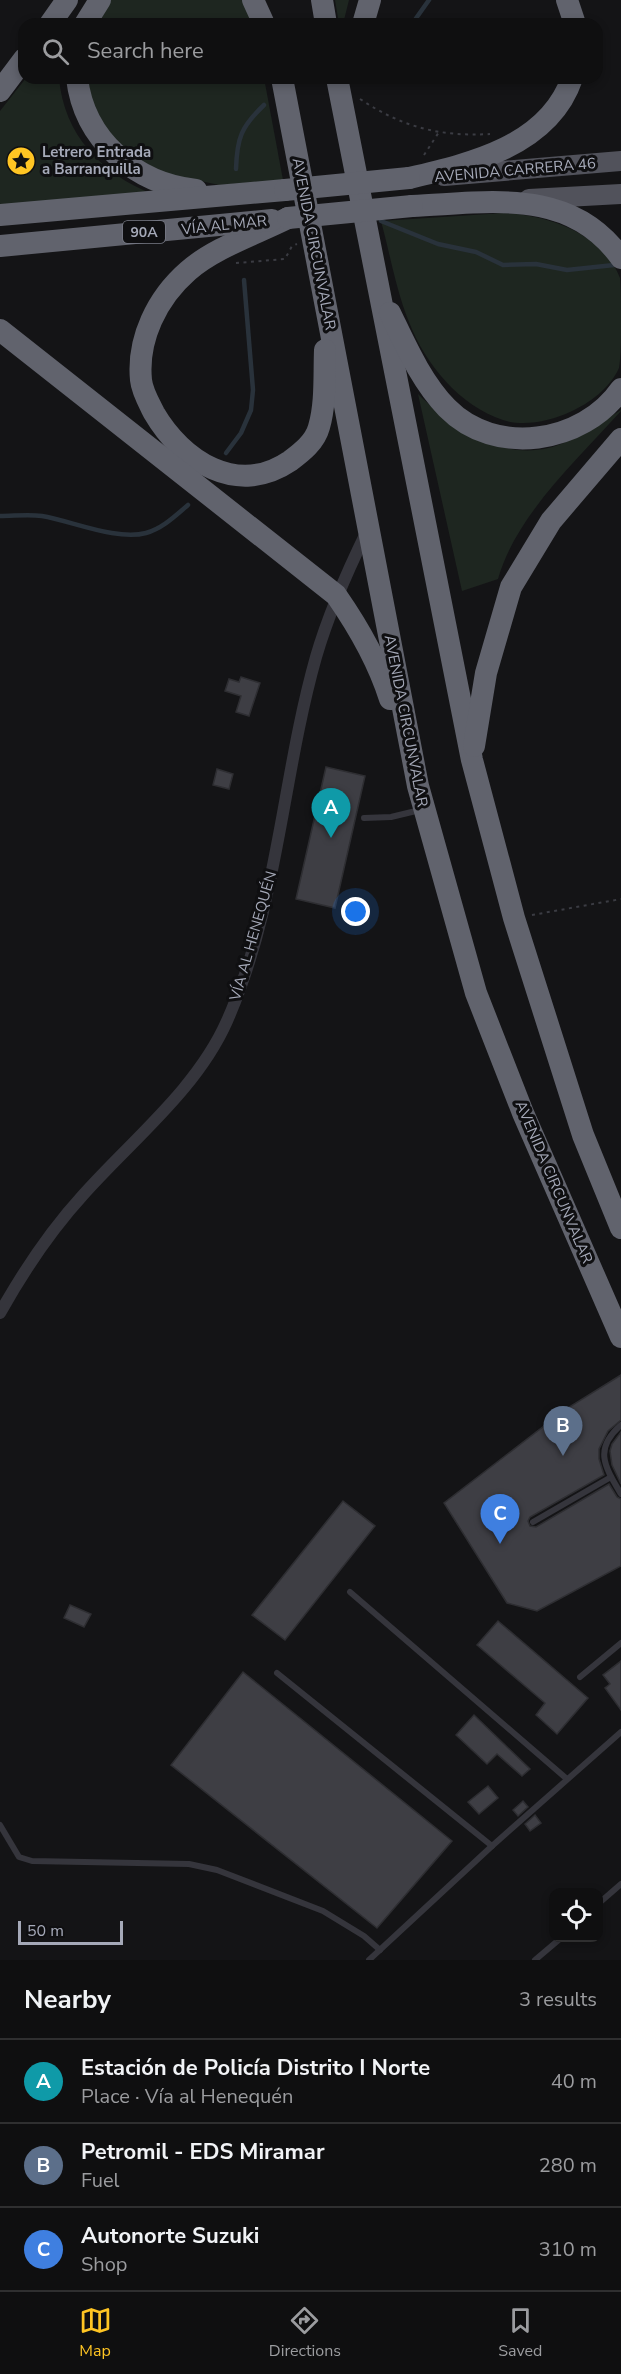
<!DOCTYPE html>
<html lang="en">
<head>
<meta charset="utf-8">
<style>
  body { margin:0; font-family:"Nunito Sans",sans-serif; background:#181819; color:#f1f3f6 }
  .controls { position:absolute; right:18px; bottom:18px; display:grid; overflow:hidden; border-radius:12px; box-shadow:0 3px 9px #0003 }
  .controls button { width:54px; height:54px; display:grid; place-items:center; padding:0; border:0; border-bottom:2px solid #2f2f30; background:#0f0f10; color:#f1f3f6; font:30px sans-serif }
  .scale { position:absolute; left:18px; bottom:15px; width:105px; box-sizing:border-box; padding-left:6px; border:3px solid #a5a9b8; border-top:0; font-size:16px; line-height:21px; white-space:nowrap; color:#a5a9b8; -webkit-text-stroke:4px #0f0f11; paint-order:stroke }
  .you { position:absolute; left:356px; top:912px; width:21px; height:21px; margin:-15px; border:4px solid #fff; border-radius:50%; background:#1a73e8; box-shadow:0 0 0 9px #1a73e833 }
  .badge { display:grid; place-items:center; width:39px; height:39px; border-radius:50%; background:#ffc523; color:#fff; font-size:20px; font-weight:700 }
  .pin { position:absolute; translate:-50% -50px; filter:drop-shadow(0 2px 3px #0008) }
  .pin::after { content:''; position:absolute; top:32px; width:21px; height:18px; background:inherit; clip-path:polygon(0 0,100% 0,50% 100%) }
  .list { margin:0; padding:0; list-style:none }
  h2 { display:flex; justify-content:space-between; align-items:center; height:78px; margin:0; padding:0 24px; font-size:26px }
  h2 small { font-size:20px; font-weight:400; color:#9b9c9f }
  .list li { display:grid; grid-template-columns:39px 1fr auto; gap:18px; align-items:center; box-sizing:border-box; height:84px; padding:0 24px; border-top:2px solid #2f2f30 }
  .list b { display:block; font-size:22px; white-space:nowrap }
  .list p { margin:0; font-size:20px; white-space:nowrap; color:#9b9c9f }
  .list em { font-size:20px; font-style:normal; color:#9b9c9f }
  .icon { flex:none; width:33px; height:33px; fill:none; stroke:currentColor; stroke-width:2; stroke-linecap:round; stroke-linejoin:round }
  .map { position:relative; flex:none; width:621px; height:1960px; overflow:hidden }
  .search { position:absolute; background:#0f0f10; box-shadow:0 3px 9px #0003; left:18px; right:18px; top:18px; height:66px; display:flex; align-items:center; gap:15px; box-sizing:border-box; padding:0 21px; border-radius:18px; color:#9b9c9f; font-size:22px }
  .sheet { height:330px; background:#0f0f10 }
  nav { display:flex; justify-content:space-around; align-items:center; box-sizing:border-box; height:84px; border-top:2px solid #2f2f30; background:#0f0f10; font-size:16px; color:#9b9c9f }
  nav a { display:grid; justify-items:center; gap:3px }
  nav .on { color:#ffc523 }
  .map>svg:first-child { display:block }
</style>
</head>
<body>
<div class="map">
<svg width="621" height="1960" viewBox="0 0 621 1960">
  <rect width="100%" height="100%" fill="#141416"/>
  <g fill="#1e2620">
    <path d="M 111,0 L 246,0 L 255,24 L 92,24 Z"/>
    <path d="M 335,0 L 349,0 L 343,24 L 339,24 Z"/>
    <path d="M 26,78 L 59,78 C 64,135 101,173 152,194 L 0,210 L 0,111 Z"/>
    <path d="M 82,78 L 264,78 L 283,180 L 219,185 L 159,172 L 104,135 Z"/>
    <path d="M 504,213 C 547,215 603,233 620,278 C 621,290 621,310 621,323 C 621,336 621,357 619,368 C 610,388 590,403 570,412 C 551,421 523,427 503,420 C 460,406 425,364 409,322 C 396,290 390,254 381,221 Z"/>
    <path d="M 418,394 C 456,431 507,465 561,444 C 583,436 602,422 621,410 L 621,411 C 578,459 516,515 498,579 L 462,591 Z"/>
  </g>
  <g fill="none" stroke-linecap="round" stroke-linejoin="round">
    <g stroke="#29323b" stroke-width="4.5">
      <path d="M 412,24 L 429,0"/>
      <path d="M 236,169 C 237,138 241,127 264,105"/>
      <path d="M 381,221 L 438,244 L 476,252 L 503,265 L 536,264 L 567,270 L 614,265"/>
      <path d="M 226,453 L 241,433 L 251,410 L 253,390 L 244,280"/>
      <path d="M 0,516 C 14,516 28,514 42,516 C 72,521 117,541 146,533 C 163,528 175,516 188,505"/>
    </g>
  </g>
  <g fill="#3e3e44" stroke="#2e2e32" stroke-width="1.5">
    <path d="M 241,677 L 260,683 L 249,716 L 236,712 L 241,696 L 225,691 L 229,679 L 239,682 Z"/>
    <path d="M 326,767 L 365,776 L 335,908 L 296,899 Z"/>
    <path d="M 217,769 L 233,774 L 229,789 L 213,785 Z"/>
    <path d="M 621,1375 L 621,1420 L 608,1431 L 599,1449 L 599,1459 L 604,1475 L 530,1517 L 528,1521 L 530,1526 L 536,1527 L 609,1484 L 617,1497 L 621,1499 L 621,1566 L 537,1611 L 507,1603 L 444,1503 L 566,1409 Z"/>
    <path d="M 621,1432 L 621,1484 L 612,1465 L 610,1451 L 612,1444 Z"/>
    <path d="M 343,1501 L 375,1526 L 285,1640 L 252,1615 Z"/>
    <path d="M 70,1605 L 91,1614 L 84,1627 L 64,1618 Z"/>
    <path d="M 498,1621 L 588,1698 L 557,1734 L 536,1715 L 545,1703 L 477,1645 Z"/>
    <path d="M 621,1661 L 621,1710 L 605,1688 L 610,1684 L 603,1675 Z"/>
    <path d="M 243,1672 L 452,1841 L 377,1928 L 171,1765 Z"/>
    <path d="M 474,1715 L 530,1769 L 522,1776 L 497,1754 L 487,1764 L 456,1735 Z"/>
    <path d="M 488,1786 L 498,1798 L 479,1814 L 468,1802 Z"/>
    <path d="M 523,1801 L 528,1807 L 518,1816 L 513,1810 Z"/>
    <path d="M 535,1815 L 541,1823 L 530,1831 L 525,1824 Z"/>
  </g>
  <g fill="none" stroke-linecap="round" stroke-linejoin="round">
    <g stroke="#3b3c43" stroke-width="2" stroke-dasharray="3 4.5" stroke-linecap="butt">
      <path d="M 360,99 C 402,127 440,137 490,134"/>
      <path d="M 424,155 L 439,132"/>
      <path d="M 236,263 L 285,259 L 292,246 L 297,244"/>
      <path d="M 532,915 L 621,899"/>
    </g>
    <g stroke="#35353c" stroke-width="6">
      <path d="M 364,818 L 391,817 L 420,810"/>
      <path d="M 621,1425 C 593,1449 605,1467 621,1494"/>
      <path d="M 533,1522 L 611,1477"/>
      <path d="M 350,1592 L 567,1779"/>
      <path d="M 277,1673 L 492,1846"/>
      <path d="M 580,1677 L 621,1643"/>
      <path d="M 0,1825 L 19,1857 L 32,1861 L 189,1864 L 217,1870 L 323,1911 L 364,1936 L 380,1950"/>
      <path d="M 598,1904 L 621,1884"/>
      <path d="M 369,1960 L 492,1846 L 621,1732"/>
      <path d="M 535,1960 L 561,1938"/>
    </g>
    <path stroke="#35353c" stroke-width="12" d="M 0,1313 C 23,1272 51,1230 83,1195 C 132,1140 197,1089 227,1021 C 278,906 282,777 316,657 C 329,612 347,572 367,531"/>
    <g stroke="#51525b" stroke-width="20">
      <path d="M 444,176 L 621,161"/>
      <path d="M 529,199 L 621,194"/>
    </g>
    <g stroke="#61636d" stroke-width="22">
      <path d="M 253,0 L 264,24"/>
      <path d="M 322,0 L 326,24"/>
      <path d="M 567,0 L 575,24"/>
      <path d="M 50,24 L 67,0"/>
      <path d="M 85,24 L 100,0"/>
      <path d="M 363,24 L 370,0"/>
      <path d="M 77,78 C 84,140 136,184 196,190"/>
      <path d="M 282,78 L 418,786 L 476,993 L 523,1113 L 621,1337"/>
      <path d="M 337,78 L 472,760 L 514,918 L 583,1135 L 621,1228"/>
      <path d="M 0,91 L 24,59"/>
      <path d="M 409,178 C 470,164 549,146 572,78"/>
      <path d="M 412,206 C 488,203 570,186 621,258"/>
      <path d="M 0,215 L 285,190"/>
      <path d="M 288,218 C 256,234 214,248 188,271 C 157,298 137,339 141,380 C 142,391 149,403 154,413 C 182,461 237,497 290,461 C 302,452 315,442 319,427 C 326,403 324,375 325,350"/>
      <path d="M 0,246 L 272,220"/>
      <path d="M 390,313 C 406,346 421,381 447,408 C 495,457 583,444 621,389"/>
      <path d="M 0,330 L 336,595 C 359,628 378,661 390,699"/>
      <path d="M 474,746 L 486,673 L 511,587 L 551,521 L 621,439"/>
    </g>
    <g stroke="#61636d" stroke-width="22">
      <path d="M 285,190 L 409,178"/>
      <path d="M 288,218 L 412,206"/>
    </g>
  </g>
  <defs>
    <g id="sight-disc" transform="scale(1.5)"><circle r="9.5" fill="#ffc523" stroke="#0f0f11"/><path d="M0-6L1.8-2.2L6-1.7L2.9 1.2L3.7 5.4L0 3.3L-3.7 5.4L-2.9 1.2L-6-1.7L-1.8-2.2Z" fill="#111"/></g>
  </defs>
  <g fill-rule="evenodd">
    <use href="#sight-disc" x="21" y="161"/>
  </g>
  <g text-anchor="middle" stroke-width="6" stroke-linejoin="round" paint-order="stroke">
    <rect fill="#0f0f11" stroke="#787b86" stroke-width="1.5" x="123" y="221" width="42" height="22" rx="4.5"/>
    <g font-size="14" font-weight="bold" fill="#a5a9b8">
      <text x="144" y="237">90A</text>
    </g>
    <g font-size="15" font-weight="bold" fill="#a5a9b8" stroke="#0f0f11" text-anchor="start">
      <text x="42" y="157">Letrero Entrada<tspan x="42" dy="17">a Barranquilla</tspan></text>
    </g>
    <g font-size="15" fill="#a5a9b8" stroke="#0f0f11">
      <text transform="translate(515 170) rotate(-5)" y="5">AVENIDA CARRERA 46</text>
      <text transform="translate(224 225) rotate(-6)" y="5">VÍA AL MAR</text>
      <text transform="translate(314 244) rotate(79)" y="5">AVENIDA CIRCUNVALAR</text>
      <text transform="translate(406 721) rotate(79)" y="5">AVENIDA CIRCUNVALAR</text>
      <text transform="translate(253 936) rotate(-74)" y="5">VÍA AL HENEQUÉN</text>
      <text transform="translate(554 1182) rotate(67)" y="5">AVENIDA CIRCUNVALAR</text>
    </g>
  </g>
</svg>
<div class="controls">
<button><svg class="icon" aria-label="locate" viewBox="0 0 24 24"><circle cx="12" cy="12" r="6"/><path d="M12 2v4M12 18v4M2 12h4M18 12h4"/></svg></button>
</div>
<div class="scale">50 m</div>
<div class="you"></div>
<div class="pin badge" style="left:331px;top:838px;background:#0f9aa8">A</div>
<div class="pin badge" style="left:563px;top:1456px;background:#5c6f8a">B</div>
<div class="pin badge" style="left:500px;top:1544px;background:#3f7fe0">C</div>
<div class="search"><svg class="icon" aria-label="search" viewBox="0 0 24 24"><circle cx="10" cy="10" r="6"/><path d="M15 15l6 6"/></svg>Search here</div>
</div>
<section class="sheet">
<h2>Nearby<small>3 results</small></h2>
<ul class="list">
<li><span class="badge" style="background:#0f9aa8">A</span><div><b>Estación de Policía Distrito I Norte</b><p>Place · Vía al Henequén</p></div><em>40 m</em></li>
<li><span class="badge" style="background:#5c6f8a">B</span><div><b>Petromil - EDS Miramar</b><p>Fuel</p></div><em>280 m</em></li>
<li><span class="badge" style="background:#3f7fe0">C</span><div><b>Autonorte Suzuki</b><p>Shop</p></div><em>310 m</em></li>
</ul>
</section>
<nav>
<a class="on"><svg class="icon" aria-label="map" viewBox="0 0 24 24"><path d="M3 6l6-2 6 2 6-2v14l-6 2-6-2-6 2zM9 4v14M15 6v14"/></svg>Map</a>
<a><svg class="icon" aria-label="directions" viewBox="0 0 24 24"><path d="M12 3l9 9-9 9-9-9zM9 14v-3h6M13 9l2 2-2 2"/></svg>Directions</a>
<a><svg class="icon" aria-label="saved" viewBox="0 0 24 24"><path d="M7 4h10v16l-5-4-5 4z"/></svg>Saved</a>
</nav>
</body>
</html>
